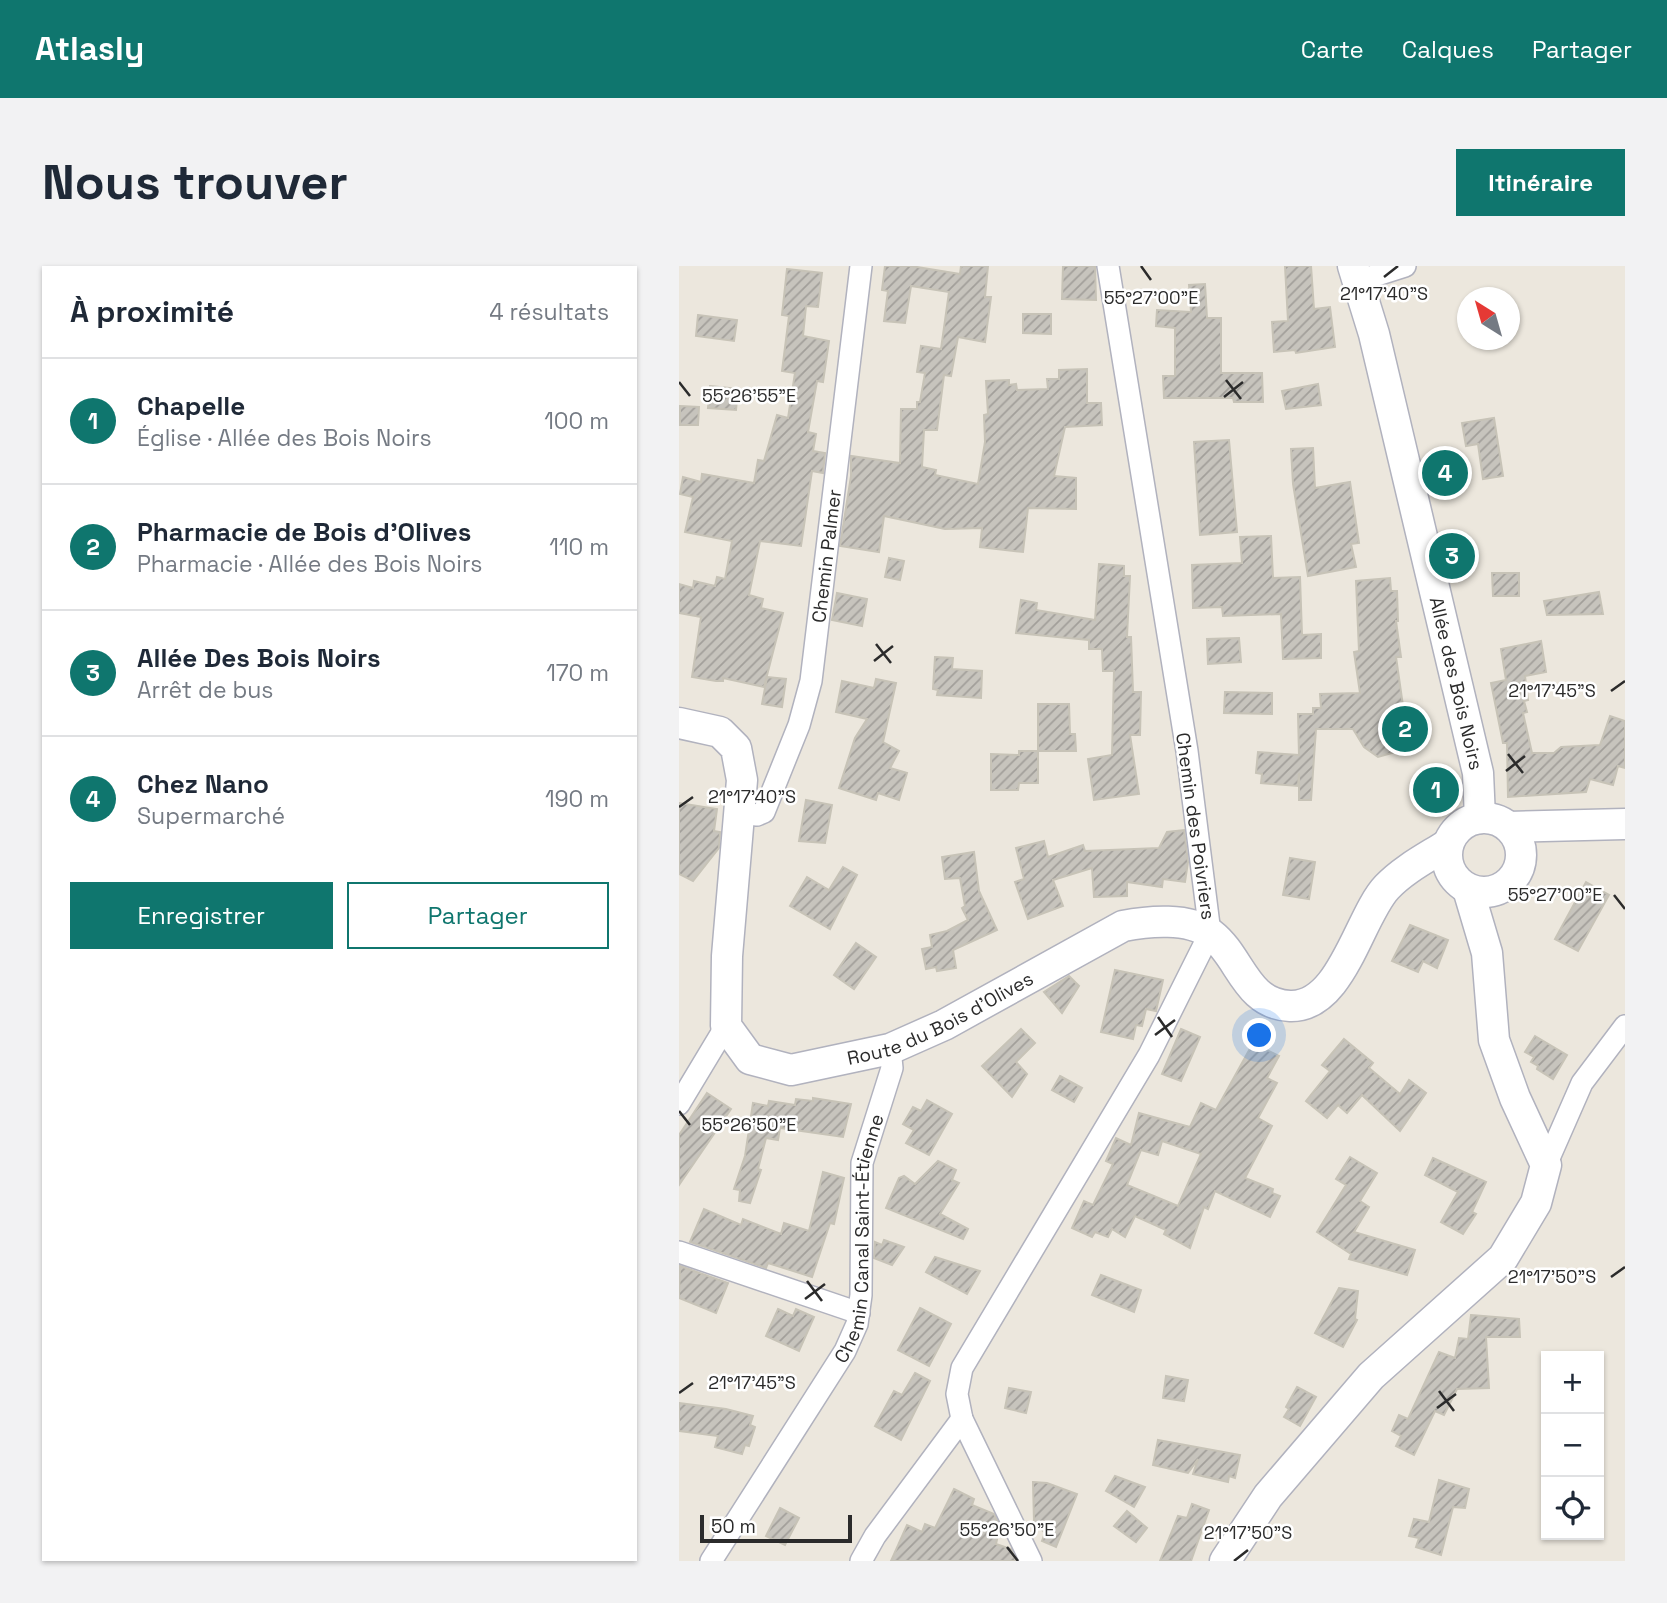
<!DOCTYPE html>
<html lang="fr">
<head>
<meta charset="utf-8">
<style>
  body { margin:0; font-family:"Space Grotesk",sans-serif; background:#f2f2f3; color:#1f2937 }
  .controls { position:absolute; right:21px; bottom:21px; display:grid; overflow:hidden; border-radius:0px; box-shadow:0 2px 5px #0004 }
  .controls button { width:63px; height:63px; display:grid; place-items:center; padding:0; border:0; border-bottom:2px solid #e0e1e3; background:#fff; color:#1f2937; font:35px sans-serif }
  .compass { position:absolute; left:778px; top:21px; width:63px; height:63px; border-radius:50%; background:#fff; box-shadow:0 2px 5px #0004; rotate:323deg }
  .scale { position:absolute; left:21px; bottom:18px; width:152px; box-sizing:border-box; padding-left:7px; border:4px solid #2b2b2b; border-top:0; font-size:19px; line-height:24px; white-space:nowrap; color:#2b2b2b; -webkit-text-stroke:5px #fff; paint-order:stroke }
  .you { position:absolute; left:581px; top:770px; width:24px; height:24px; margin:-18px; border:5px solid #fff; border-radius:50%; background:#1a73e8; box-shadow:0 0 0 10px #1a73e833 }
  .badge { display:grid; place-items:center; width:46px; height:46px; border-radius:50%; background:#0f766e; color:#fff; font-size:23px; font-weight:700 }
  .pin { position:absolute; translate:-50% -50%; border:4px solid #fff; box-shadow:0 2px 7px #0006 }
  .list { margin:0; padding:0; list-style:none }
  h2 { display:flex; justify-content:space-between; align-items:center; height:91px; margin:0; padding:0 28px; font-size:30px }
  h2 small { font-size:23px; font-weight:400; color:#747a83 }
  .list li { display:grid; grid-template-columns:46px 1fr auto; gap:21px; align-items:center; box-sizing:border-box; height:126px; padding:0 28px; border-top:2px solid #e0e1e3 }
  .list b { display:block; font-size:26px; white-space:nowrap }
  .list p { margin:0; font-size:23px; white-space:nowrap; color:#747a83 }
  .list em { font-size:23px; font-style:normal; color:#747a83 }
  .actions { display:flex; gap:14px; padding:21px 28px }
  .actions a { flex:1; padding:16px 0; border:2px solid #0f766e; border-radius:0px; text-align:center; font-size:24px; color:#0f766e }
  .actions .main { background:#0f766e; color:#fff }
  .icon { flex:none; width:38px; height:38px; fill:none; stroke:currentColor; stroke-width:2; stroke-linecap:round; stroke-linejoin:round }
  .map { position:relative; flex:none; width:946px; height:1295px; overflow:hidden; border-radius:0px }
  header { display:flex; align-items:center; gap:42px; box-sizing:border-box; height:98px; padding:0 35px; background:#0f766e; color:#fff }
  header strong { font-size:33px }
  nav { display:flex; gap:38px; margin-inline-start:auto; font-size:24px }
  .intro { display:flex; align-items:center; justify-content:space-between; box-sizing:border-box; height:168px; padding:0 42px }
  h1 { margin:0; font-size:49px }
  .button { padding:18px 32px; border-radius:0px; background:#0f766e; color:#fff; font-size:24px; font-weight:700 }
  main { display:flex; gap:42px; padding:0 42px }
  aside { flex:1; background:#fff; border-radius:0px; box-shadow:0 2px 5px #0004 }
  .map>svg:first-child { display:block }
</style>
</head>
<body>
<header>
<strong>Atlasly</strong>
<nav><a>Carte</a><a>Calques</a><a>Partager</a></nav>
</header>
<div class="intro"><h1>Nous trouver</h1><a class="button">Itinéraire</a></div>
<main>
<aside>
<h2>À proximité<small>4 résultats</small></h2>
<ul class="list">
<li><span class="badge">1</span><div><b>Chapelle</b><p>Église · Allée des Bois Noirs</p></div><em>100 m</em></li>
<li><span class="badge">2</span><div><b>Pharmacie de Bois d'Olives</b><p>Pharmacie · Allée des Bois Noirs</p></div><em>110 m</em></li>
<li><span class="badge">3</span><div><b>Allée Des Bois Noirs</b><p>Arrêt de bus</p></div><em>170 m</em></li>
<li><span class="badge">4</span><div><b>Chez Nano</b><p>Supermarché</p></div><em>190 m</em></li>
</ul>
<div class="actions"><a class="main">Enregistrer</a><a>Partager</a></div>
</aside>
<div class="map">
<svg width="946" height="1295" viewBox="0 0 946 1295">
  <defs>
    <pattern id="building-hatch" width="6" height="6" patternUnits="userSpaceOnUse" patternTransform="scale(1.75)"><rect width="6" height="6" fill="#c7c4bd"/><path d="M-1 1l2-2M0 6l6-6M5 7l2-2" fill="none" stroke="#a29f9a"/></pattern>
  </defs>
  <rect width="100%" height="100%" fill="#ece7dd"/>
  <g fill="url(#building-hatch)" stroke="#c7c3b7" stroke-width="2" fill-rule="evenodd">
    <path d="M 206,0 L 232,0 L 281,8 L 282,0 L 309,0 L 306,31 L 312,31 L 306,76 L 279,71 L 272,110 L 265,109 L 258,164 L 245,164 L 243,201 L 257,204 L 256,209 L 299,218 L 306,176 L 305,149 L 309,148 L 307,115 L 330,114 L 330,119 L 337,118 L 338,124 L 369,123 L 368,113 L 380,113 L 380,104 L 408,103 L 408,137 L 422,137 L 423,159 L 386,161 L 375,210 L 397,212 L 397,243 L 349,242 L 344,286 L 301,281 L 303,262 L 266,263 L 205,250 L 200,286 L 161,280 L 172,210 L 172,190 L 221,197 L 222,143 L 238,143 L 238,136 L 241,136 L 246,107 L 238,106 L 242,80 L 262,83 L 270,26 L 232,20 L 226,57 L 205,55 L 209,25 L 203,24 Z"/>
    <path d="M 384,0 L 416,0 L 417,34 L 383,33 Z"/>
    <path d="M 606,0 L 632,0 L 635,43 L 651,41 L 656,81 L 617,87 L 616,84 L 595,86 L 593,56 L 609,55 Z"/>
    <path d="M 108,3 L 143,7 L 139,41 L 127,40 L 124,70 L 150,75 L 144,116 L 138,115 L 129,166 L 137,168 L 134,185 L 146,187 L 144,207 L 133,205 L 122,280 L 81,275 L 70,329 L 84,333 L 82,342 L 104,347 L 85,421 L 44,412 L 44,415 L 37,415 L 13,411 L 22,351 L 0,347 L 0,318 L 14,322 L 15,315 L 36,320 L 38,311 L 46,313 L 53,275 L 6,266 L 14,231 L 1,228 L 4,211 L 22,216 L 23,208 L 75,217 L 79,194 L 85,195 L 98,149 L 109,152 L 116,107 L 103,105 L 110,50 L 103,49 Z"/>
    <path d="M 526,18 L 528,52 L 542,52 L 542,107 L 583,107 L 584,136 L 555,136 L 554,132 L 485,132 L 484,110 L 496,110 L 496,62 L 477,60 L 478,44 L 512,46 L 510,19 Z"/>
    <path d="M 344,48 L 372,48 L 372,68 L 344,67 Z"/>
    <path d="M 19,49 L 58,54 L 55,75 L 17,70 Z"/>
    <path d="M 639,118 L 642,139 L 607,143 L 603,125 Z"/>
    <path d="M 31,120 L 59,123 L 57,144 L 29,142 Z"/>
    <path d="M 1,140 L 20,141 L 19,159 L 1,159 Z"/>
    <path d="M 815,152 L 824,210 L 804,213 L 799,178 L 787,180 L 783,157 Z"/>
    <path d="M 550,174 L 558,266 L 521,269 L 515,176 Z"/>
    <path d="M 634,182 L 636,222 L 671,216 L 680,277 L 672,278 L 677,301 L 629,310 L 614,218 L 612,183 Z"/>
    <path d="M 592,270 L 594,312 L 621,311 L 623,369 L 642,368 L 642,392 L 604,393 L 602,348 L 544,350 L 543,341 L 514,342 L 513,299 L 563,297 L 561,271 Z"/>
    <path d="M 210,292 L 225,295 L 221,314 L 206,311 Z"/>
    <path d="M 420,298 L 445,300 L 445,310 L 451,310 L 448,371 L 452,371 L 454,426 L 462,426 L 461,469 L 451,469 L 460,528 L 415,534 L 409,493 L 433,489 L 435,405 L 424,405 L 423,383 L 410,383 L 410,374 L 337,367 L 342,334 L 358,337 L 357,344 L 416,354 Z"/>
    <path d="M 813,307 L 840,307 L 840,330 L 814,330 Z"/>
    <path d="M 711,312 L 712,325 L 718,325 L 719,355 L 717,355 L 722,391 L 717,391 L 725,447 L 737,444 L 745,478 L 699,491 L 685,481 L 674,463 L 637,463 L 632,534 L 620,534 L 620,507 L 619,520 L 582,517 L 583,508 L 577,507 L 579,486 L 620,489 L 619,448 L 634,448 L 634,442 L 642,442 L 641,428 L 681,427 L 675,386 L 680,385 L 677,315 Z"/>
    <path d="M 920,326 L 924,348 L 868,349 L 865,335 Z"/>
    <path d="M 158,327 L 188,333 L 183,360 L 153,354 Z"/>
    <path d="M 560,372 L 562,396 L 529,398 L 528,373 Z"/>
    <path d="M 862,375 L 867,406 L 846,410 L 849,434 L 845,435 L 848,446 L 844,447 L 853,487 L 875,487 L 882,481 L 921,479 L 931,450 L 946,455 L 946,502 L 939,500 L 934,519 L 911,513 L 907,526 L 829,531 L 828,477 L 824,477 L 812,417 L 827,414 L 822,383 Z"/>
    <path d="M 256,391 L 274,392 L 273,403 L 303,405 L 302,432 L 258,429 L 259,424 L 254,423 Z"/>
    <path d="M 88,411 L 107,413 L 103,441 L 83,438 Z"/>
    <path d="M 197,413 L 217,417 L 204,476 L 220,485 L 211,502 L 228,507 L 220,534 L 199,527 L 197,534 L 160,522 L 176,472 L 188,453 L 157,446 L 163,415 L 195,422 Z"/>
    <path d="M 546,426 L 593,427 L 593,448 L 545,447 Z"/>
    <path d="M 359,438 L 390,438 L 391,468 L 396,468 L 397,485 L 359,485 Z"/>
    <path d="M 340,485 L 359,485 L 359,517 L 340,517 L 339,524 L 312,524 L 312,488 L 340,489 Z"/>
    <path d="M 751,500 L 763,509 L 770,534 L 750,539 L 745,514 Z"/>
    <path d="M 127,534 L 153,539 L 146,577 L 120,575 Z"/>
    <path d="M 0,537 L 38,543 L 35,565 L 41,566 L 40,582 L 14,615 L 0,608 Z"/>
    <path d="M 505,564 L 509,596 L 506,616 L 484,613 L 483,621 L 448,616 L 448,630 L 415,631 L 413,602 L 374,614 L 384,640 L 349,653 L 336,616 L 345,613 L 337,582 L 365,575 L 369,591 L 404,579 L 406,585 L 480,582 L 488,566 Z"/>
    <path d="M 295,586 L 300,625 L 318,664 L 274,684 L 277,702 L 258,705 L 257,701 L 247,703 L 243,683 L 253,681 L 251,669 L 268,665 L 289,654 L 283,642 L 286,640 L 281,612 L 266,613 L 263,591 Z"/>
    <path d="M 611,592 L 636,596 L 630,633 L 604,629 Z"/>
    <path d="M 164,601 L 178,609 L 151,663 L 111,640 L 128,611 L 150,624 Z"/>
    <path d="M 907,616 L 930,629 L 899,685 L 876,673 Z"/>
    <path d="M 731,659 L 769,674 L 758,702 L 744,695 L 739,706 L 713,695 Z"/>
    <path d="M 177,677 L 197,691 L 175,723 L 155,709 Z"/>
    <path d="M 436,704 L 484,714 L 477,745 L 467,743 L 463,760 L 457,759 L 454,773 L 422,766 Z"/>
    <path d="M 390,710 L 400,720 L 383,747 L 365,726 Z"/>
    <path d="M 342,763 L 356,777 L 337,796 L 348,808 L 333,831 L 303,800 Z"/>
    <path d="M 502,763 L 521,771 L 502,815 L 483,808 Z"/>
    <path d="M 856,770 L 888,789 L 874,813 L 858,803 L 859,800 L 852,796 L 855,791 L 846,786 Z"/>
    <path d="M 665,773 L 694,797 L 690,802 L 721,828 L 730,814 L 747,827 L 721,865 L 683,829 L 668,847 L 659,839 L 648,852 L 627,835 L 651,805 L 643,799 Z"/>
    <path d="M 574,777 L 600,790 L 588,812 L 598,817 L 579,852 L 593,860 L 566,912 L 594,923 L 593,927 L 601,930 L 591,951 L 536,925 L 529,943 L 525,941 L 511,982 L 485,968 L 487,964 L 456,950 L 446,971 L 433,963 L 429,971 L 416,966 L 413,971 L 393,962 L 405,935 L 414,939 L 434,898 L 427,895 L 437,872 L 452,879 L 460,847 L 511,861 L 522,837 L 537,844 ZM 483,875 L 522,888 L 499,940 L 448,919 L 462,884 L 479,889 Z"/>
    <path d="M 381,810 L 403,822 L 395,836 L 373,824 Z"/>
    <path d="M 28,827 L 52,843 L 0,919 L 0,869 Z"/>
    <path d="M 134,832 L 172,838 L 164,871 L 101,862 L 99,874 L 87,872 L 79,903 L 82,904 L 71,937 L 60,935 L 61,924 L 55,923 L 66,890 L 74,837 L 89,840 L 90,835 L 116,839 L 117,833 L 134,835 Z"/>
    <path d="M 248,834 L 273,848 L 250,889 L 227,877 L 235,864 L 224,858 L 234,841 L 242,845 Z"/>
    <path d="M 671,891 L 698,907 L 681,935 L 690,941 L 675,966 L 736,984 L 728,1009 L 670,993 L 672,988 L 638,966 L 667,919 L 657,913 Z"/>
    <path d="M 754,892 L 807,916 L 793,946 L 797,948 L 784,968 L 762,956 L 779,926 L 746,909 Z"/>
    <path d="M 259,895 L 277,904 L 273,914 L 280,917 L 261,948 L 289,963 L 284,973 L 207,942 L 220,912 L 225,910 L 236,918 Z"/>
    <path d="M 144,906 L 165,912 L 155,958 L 151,957 L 133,1011 L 89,997 L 87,1002 L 11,976 L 25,943 L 62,959 L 64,953 L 102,968 L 105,957 L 130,965 Z"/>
    <path d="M 205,974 L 225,981 L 213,999 L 195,992 L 196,976 L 203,979 Z"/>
    <path d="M 256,991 L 301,1005 L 288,1028 L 247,1006 Z"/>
    <path d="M 1,1000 L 49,1017 L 37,1047 L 0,1032 Z"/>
    <path d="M 422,1009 L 462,1024 L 455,1046 L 413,1029 Z"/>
    <path d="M 660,1022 L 679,1025 L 676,1053 L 678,1054 L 664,1081 L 636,1067 Z"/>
    <path d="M 241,1042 L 272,1058 L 250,1100 L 219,1084 Z"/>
    <path d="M 99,1043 L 114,1050 L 117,1043 L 135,1051 L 120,1085 L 87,1070 Z"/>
    <path d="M 792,1049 L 840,1053 L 841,1071 L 807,1071 L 810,1122 L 778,1123 L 765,1149 L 756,1145 L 735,1189 L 717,1180 L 722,1170 L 713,1165 L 720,1149 L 729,1153 L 760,1086 L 776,1092 L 780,1072 L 789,1073 Z"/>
    <path d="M 236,1107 L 251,1115 L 222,1174 L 196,1160 L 215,1125 L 223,1129 Z"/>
    <path d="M 487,1110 L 509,1114 L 505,1135 L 484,1132 Z"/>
    <path d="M 618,1121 L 637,1131 L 621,1160 L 605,1151 L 610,1143 L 607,1141 Z"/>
    <path d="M 330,1122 L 352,1126 L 347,1147 L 326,1142 Z"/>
    <path d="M 0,1137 L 47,1143 L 74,1150 L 71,1159 L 76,1161 L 70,1180 L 66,1179 L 63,1188 L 36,1181 L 39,1170 L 0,1165 Z"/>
    <path d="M 479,1174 L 561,1189 L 556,1212 L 550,1210 L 549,1216 L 514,1208 L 519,1193 L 509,1207 L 474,1199 Z"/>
    <path d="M 436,1210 L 466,1221 L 455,1241 L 427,1225 Z"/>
    <path d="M 760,1214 L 790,1223 L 786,1242 L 774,1241 L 762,1289 L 737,1281 L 740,1272 L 730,1270 L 735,1253 L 750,1256 Z"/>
    <path d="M 354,1216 L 368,1217 L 398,1228 L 377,1281 L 363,1275 L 366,1267 L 355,1256 Z"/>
    <path d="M 275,1223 L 295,1233 L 293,1239 L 315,1248 L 321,1260 L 317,1278 L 332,1283 L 337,1295 L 212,1295 L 228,1259 L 243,1266 L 246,1258 L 256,1262 Z"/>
    <path d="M 513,1238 L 530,1244 L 512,1295 L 481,1295 L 499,1250 L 508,1252 Z"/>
    <path d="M 101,1242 L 120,1252 L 106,1279 L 87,1270 Z"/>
    <path d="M 448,1245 L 468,1262 L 457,1276 L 435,1260 Z"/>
  </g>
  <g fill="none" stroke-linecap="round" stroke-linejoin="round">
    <g stroke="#b1b2be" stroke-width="24">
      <g id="street">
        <path d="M 679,15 L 726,0"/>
        <path id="s1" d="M 61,547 L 78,549 L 85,546 L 120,459 L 132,415 L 182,0"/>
        <path d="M 0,838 L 47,760"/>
        <path d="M 867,899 L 903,817 L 946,760"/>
        <path d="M 0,986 L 180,1047"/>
        <path id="s2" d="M 32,1295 L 166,1085 L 178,1058 L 182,1029 L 183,897 L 213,802 L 211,783"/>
        <path d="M 182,1295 L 196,1270 L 283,1153"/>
        <path d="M 352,1295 L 283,1153 L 278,1128 L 283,1102 L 470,789 L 531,667 L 508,485 L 429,0"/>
      </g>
    </g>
    <g stroke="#b1b2be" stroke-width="33">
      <g id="secondary">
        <path id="s3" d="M 674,0 L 695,68 L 799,507 L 801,552"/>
        <path id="s4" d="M 0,457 L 41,466 L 57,482 L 63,514 L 48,690 L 47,760 L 71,793 L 112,804 L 211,783 L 265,759 L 444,660 C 469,655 510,651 532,668 C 562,691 566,738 611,740 C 663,742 680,650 708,621 C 725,603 749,591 769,578"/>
        <circle cx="805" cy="589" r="37"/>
        <path d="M 830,561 L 946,558"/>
        <path d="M 546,1295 L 589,1230 L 692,1110 L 824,992 L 857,937 L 867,899 L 836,832 L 815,774 L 808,687 L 789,623"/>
      </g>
    </g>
    <use href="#street" stroke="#fff" stroke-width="21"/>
    <use href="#secondary" stroke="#fff" stroke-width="30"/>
  </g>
  <path fill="none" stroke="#2b2b2b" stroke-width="2.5" d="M 462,0 L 472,14M 705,11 L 719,0M 547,114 L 562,133M 0,116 L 11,130M 545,131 L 564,116M 197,378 L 212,397M 195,395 L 214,380M 932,425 L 946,415M 829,488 L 844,507M 827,505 L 846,490M 0,541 L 14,531M 935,629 L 946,643M 479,751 L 493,771M 476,769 L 496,754M 0,845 L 11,859M 932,1011 L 946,1001M 128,1015 L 143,1035M 126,1033 L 146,1018M 760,1125 L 775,1145M 0,1127 L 14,1117M 758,1142 L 777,1128M 328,1281 L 339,1295M 555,1295 L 569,1284"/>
  <g text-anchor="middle" stroke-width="5" stroke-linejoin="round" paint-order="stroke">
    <g font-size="19" fill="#2b2b2b" stroke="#fff">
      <text dy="7" stroke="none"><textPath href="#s1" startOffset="290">Chemin Palmer</textPath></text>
      <text dy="7" stroke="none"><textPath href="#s3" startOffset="430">Allée des Bois Noirs</textPath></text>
      <text transform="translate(517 560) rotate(82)" y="7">Chemin des Poivriers</text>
      <text dy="7" stroke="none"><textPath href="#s4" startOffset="586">Route du Bois d'Olives</textPath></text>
      <text dy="7" stroke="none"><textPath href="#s2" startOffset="364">Chemin Canal Saint-Étienne</textPath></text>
    </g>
  </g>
  <g font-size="18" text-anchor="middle" fill="#2b2b2b" stroke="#fff" stroke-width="5" stroke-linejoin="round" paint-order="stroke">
    <text x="705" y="34">21°17'40"S</text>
    <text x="472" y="38">55°27'00"E</text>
    <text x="70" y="136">55°26'55"E</text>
    <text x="873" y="431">21°17'45"S</text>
    <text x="73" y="537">21°17'40"S</text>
    <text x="876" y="635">55°27'00"E</text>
    <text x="70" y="865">55°26'50"E</text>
    <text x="873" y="1017">21°17'50"S</text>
    <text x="73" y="1123">21°17'45"S</text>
    <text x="328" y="1270">55°26'50"E</text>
    <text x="569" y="1273">21°17'50"S</text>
  </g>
</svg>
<div class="controls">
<button>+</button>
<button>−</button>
<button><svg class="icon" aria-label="locate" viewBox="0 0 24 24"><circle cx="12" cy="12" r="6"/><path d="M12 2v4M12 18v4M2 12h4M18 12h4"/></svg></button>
</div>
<svg class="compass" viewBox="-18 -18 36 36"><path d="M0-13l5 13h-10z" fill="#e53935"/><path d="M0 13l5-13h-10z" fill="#747a83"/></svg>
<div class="scale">50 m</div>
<div class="you"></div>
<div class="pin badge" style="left:757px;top:524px">1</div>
<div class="pin badge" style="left:726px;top:463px">2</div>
<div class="pin badge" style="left:773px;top:290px">3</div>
<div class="pin badge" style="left:766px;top:207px">4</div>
</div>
</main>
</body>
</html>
